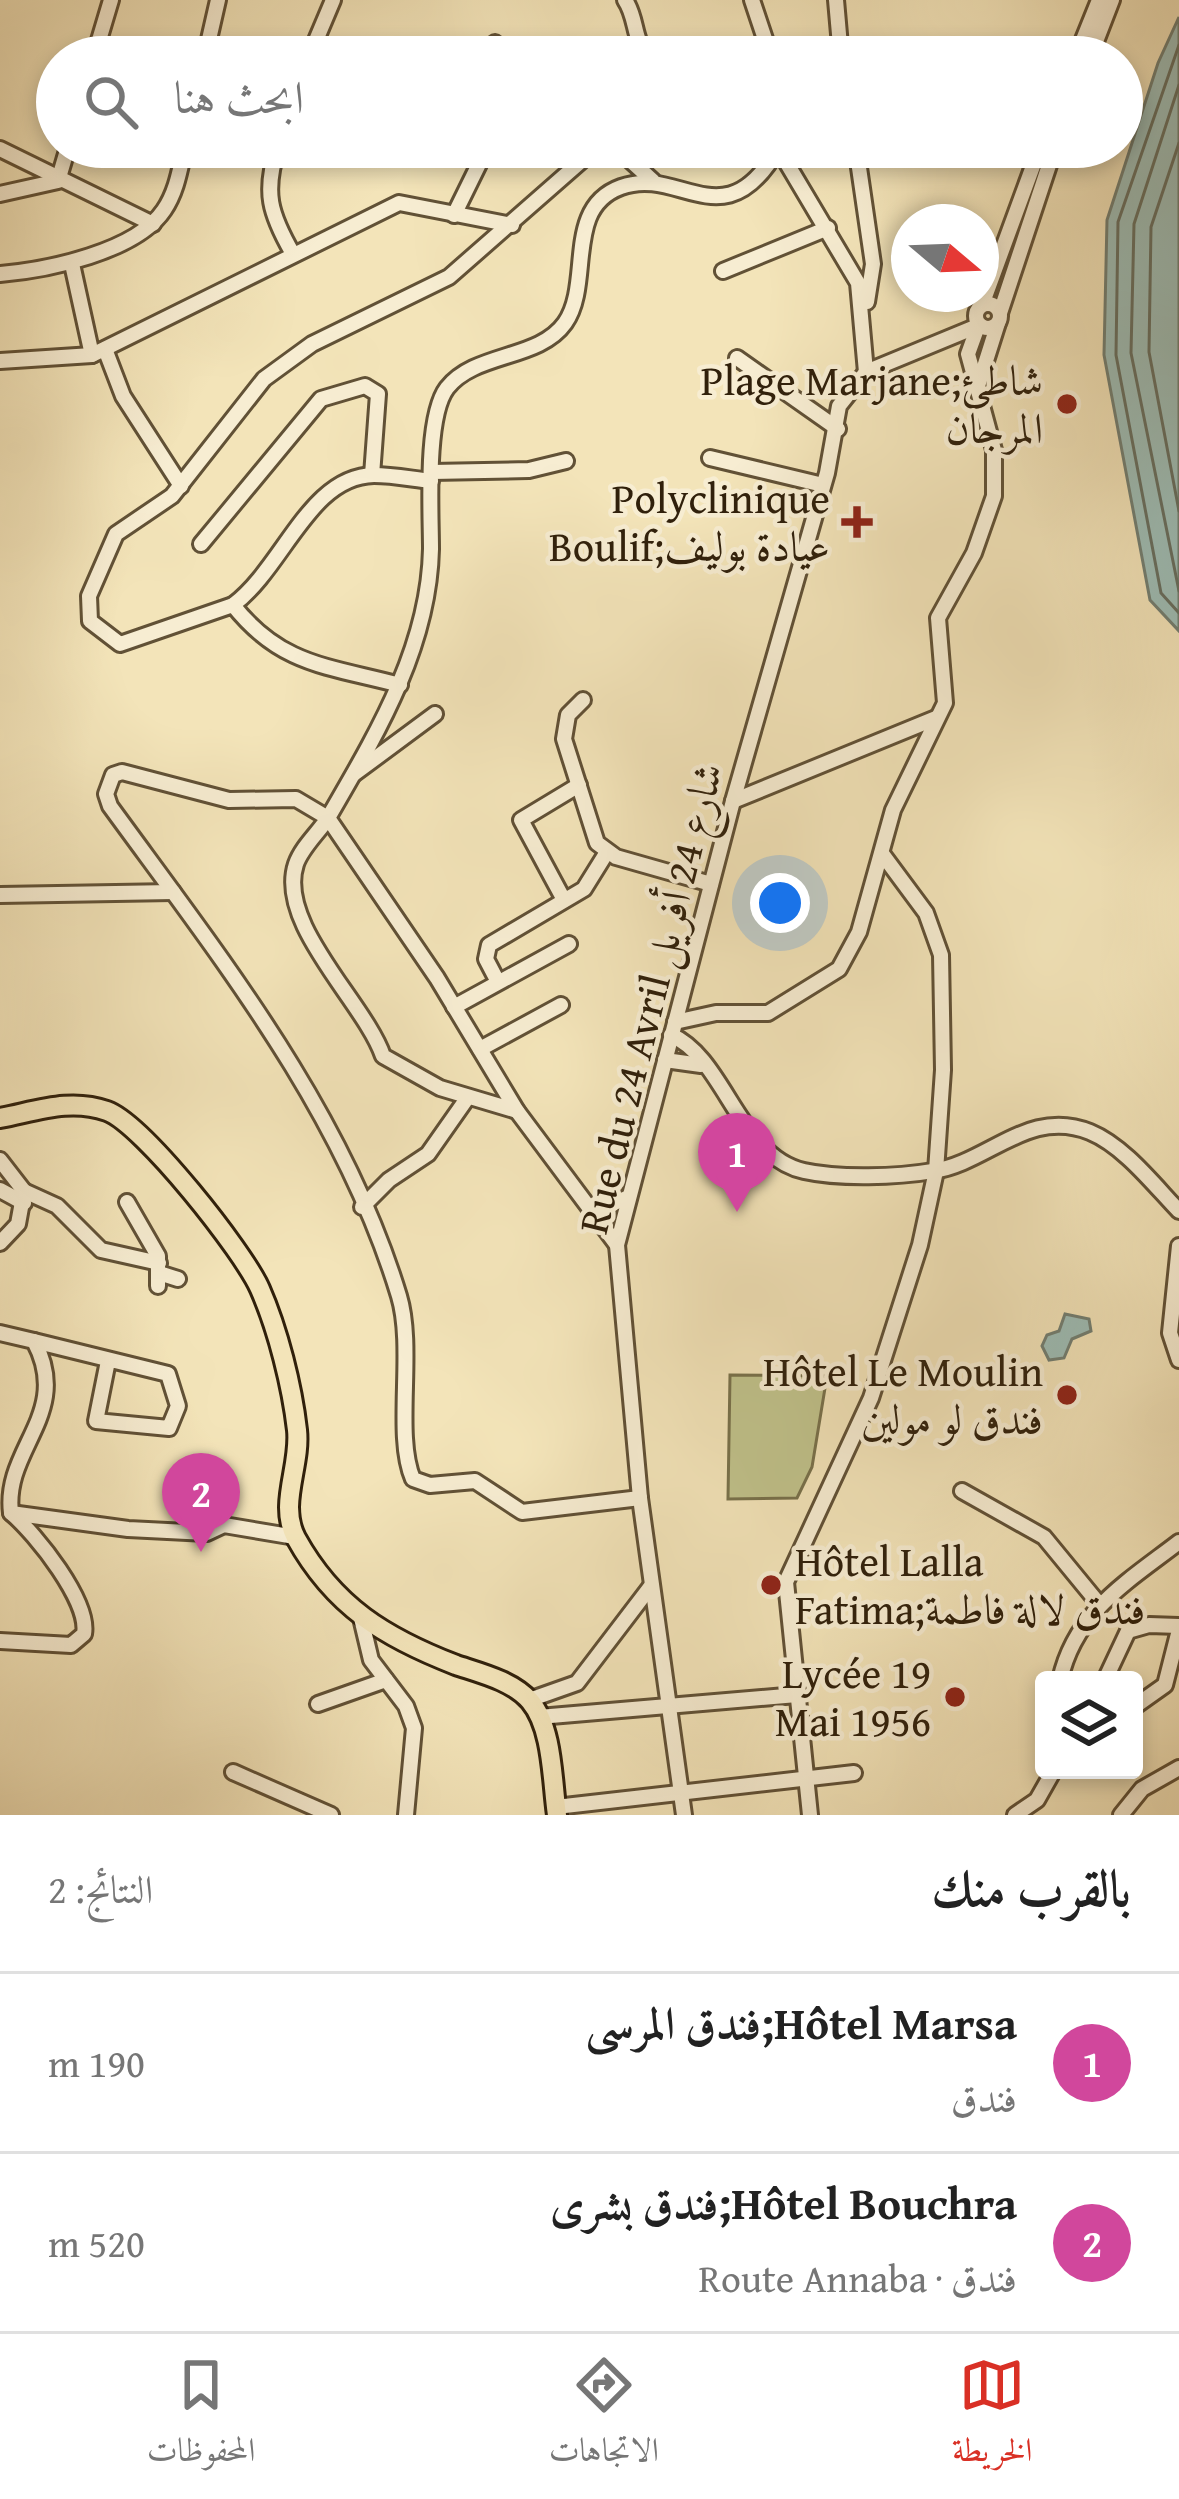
<!DOCTYPE html>
<html lang="ar">
<head>
<meta charset="utf-8">
<style>
  body { margin:0; font-family:"Gentium Book Plus",Amiri,serif; background:#f6f6f6; color:#222; direction:rtl }
  .controls { position:absolute; right:36px; bottom:36px; display:grid; overflow:hidden; border-radius:12px; box-shadow:0 6px 18px #0003 }
  .controls button { width:108px; height:108px; display:grid; place-items:center; padding:0; border:0; border-bottom:3px solid #e0e0e0; background:#fff; color:#222; font:60px sans-serif }
  .compass { position:absolute; left:891px; top:204px; width:108px; height:108px; border-radius:50%; background:#fff; box-shadow:0 6px 18px #0003; rotate:109deg }
  .you { position:absolute; left:780px; top:903px; width:42px; height:42px; margin:-30px; border:9px solid #fff; border-radius:50%; background:#1a73e8; box-shadow:0 0 0 18px #1a73e833 }
  .badge { display:grid; place-items:center; width:78px; height:78px; border-radius:50%; background:#d93025; color:#fff; font-size:39px; font-weight:700 }
  .pin { position:absolute; translate:-50% -99px; filter:drop-shadow(0 3px 6px #0008) }
  .pin::after { content:''; position:absolute; top:63px; width:42px; height:36px; background:inherit; clip-path:polygon(0 0,100% 0,50% 100%) }
  .list { margin:0; padding:0; list-style:none }
  h2 { display:flex; justify-content:space-between; align-items:center; height:156px; margin:0; padding:0 48px; font-size:51px }
  h2 small { font-size:39px; font-weight:400; color:#767676 }
  .list li { display:grid; grid-template-columns:78px 1fr auto; gap:36px; align-items:center; box-sizing:border-box; height:180px; padding:0 48px; border-top:3px solid #e0e0e0 }
  .list b { display:block; font-size:45px; white-space:nowrap }
  .list p { margin:0; font-size:39px; white-space:nowrap; color:#767676 }
  .list em { font-size:39px; font-style:normal; color:#767676 }
  .icon { flex:none; width:66px; height:66px; fill:none; stroke:currentColor; stroke-width:2; stroke-linecap:round; stroke-linejoin:round }
  .map { position:relative; flex:none; width:1179px; height:1815px; overflow:hidden; direction:ltr }
  .search { position:absolute; background:#fff; box-shadow:0 6px 18px #0003; left:36px; right:36px; top:36px; height:132px; display:flex; align-items:center; gap:30px; box-sizing:border-box; padding:0 42px; border-radius:66px; color:#767676; font-size:45px }
  .sheet { height:516px; background:#fff }
  nav { display:flex; justify-content:space-around; align-items:center; box-sizing:border-box; height:168px; border-top:3px solid #e0e0e0; background:#fff; font-size:33px; color:#767676 }
  nav a { display:grid; justify-items:center; gap:6px }
  nav .on { color:#d93025 }
  .map>svg:first-child { display:block }
</style>
</head>
<body>
<div class="map">
<svg width="1179" height="1815" viewBox="0 0 1179 1815">
  <rect width="100%" height="100%" fill="#f3e4b9"/>
  <filter id="stains"><feTurbulence type="fractalNoise" baseFrequency=".00167" numOctaves="4"/><feColorMatrix values="0 0 0 0 .2 0 0 0 0 .09 0 0 0 0 .02 0 0 0 .5 -.17"/></filter>
  <radialGradient id="worn" r=".72"><stop offset=".6" stop-color="#630" stop-opacity="0"/><stop offset="1" stop-color="#630" stop-opacity=".3"/></radialGradient>
  <path fill="#c0c28b" stroke="#78714b" stroke-width="3" d="M 730,1375 L 827,1376 L 812,1467 L 797,1498 L 728,1499 Z"/>
  <g fill="#9dbdb6" stroke="#717e72" stroke-width="3">
    <path d="M 1179,17 L 1179,631 L 1150,600 L 1104,355 L 1107,220 L 1158,63 Z"/>
    <path d="M 1065,1314 L 1089,1319 L 1091,1331 L 1072,1339 L 1064,1358 L 1049,1360 L 1042,1346 L 1047,1335 L 1059,1331 Z"/>
  </g>
  <g fill="none" stroke-linecap="round" stroke-linejoin="round">
    <g stroke="#666e60" stroke-width="3">
      <path d="M 1179,45 L 1118,222 L 1116,355 L 1161,593 L 1179,613"/>
      <path d="M 1179,85 L 1134,224 L 1131,353 L 1179,591"/>
      <path d="M 1179,143 L 1151,227 L 1149,352 L 1179,511"/>
    </g>
    <g stroke="#615136" stroke-width="20">
      <g id="minor">
        <path d="M 625,0 C 638,19 632,41 650,57"/>
        <path d="M 752,0 L 771,57"/>
        <path d="M 836,0 L 841,57"/>
        <path d="M 495,43 L 508,57"/>
        <path d="M 94,57 L 111,0"/>
        <path d="M 205,57 L 218,0"/>
        <path d="M 309,57 L 333,0"/>
        <path d="M 1076,57 L 1099,0"/>
        <path d="M 1090,57 L 1112,0"/>
        <path d="M 278,147 C 263,192 270,214 293,254"/>
        <path d="M 856,147 L 873,264 L 867,302"/>
        <path d="M 992,147 L 1034,162"/>
        <path d="M 0,149 L 153,224"/>
        <path d="M 779,150 L 858,283 L 866,372"/>
        <path d="M 0,194 L 58,181 L 68,147"/>
        <path d="M 454,215 L 482,158 L 480,147"/>
        <path d="M 72,264 L 92,355"/>
        <path d="M 723,271 L 828,228"/>
        <path d="M 0,274 C 47,270 136,252 164,210 C 177,191 180,168 185,147"/>
        <circle cx="988" cy="316" r="12"/>
        <path d="M 982,305 L 1040,147"/>
        <path d="M 1000,313 L 1055,147"/>
        <path d="M 105,349 L 123,396 L 181,486"/>
        <path d="M 737,358 L 838,429"/>
        <path d="M 0,361 L 92,355 L 399,203 L 512,225"/>
        <path d="M 978,386 L 998,323"/>
        <path d="M 710,458 L 823,485"/>
        <path d="M 432,472 L 529,470 L 566,461"/>
        <path d="M 201,544 L 321,399 L 365,386 L 378,394 L 372,475"/>
        <path d="M 233,605 C 284,567 309,476 374,475 C 393,475 412,479 431,481"/>
        <path d="M 400,685 C 329,666 281,666 233,605 L 120,644 L 90,621 L 89,596 L 116,534 L 172,496 L 264,379 L 312,344 L 449,277 L 595,149 L 620,151 L 653,181"/>
        <path d="M 583,700 L 568,715 L 564,739 L 597,843 L 616,857 L 711,884"/>
        <path d="M 354,774 L 435,714"/>
        <path d="M 733,801 L 936,718"/>
        <path d="M 0,895 L 173,892"/>
        <path d="M 564,900 L 521,820 L 579,785"/>
        <path d="M 498,982 L 486,959 L 489,945 L 584,889 L 607,852"/>
        <path d="M 454,1007 L 569,944"/>
        <path d="M 675,1022 L 716,1013 L 768,1013 L 839,969 L 859,932 L 893,810 L 945,703 L 938,618 L 974,553 L 994,496 L 994,450 L 968,354 L 977,329"/>
        <path d="M 671,1035 C 725,1058 739,1157 804,1171 C 840,1179 897,1177 933,1171 C 988,1163 1029,1107 1090,1132 C 1124,1146 1154,1185 1179,1211"/>
        <path d="M 480,1049 L 561,1005"/>
        <path d="M 665,1060 L 701,1065"/>
        <path d="M 517,1111 L 440,1088 L 383,1056 C 365,1003 276,924 296,864 C 302,847 318,833 328,818 L 296,799 L 229,800 L 122,772 L 113,775 L 106,794 L 110,806 C 222,960 343,1111 399,1296 C 415,1349 394,1435 413,1479 L 430,1485 L 475,1481 L 522,1512 L 640,1498"/>
        <path d="M 0,1160 L 24,1191 L 18,1224 L 0,1243"/>
        <path d="M 0,1190 L 24,1203"/>
        <path d="M 24,1191 L 57,1206 L 101,1250 L 159,1263"/>
        <path d="M 127,1202 L 158,1256 L 158,1286"/>
        <path d="M 362,1207 L 389,1180 L 428,1154 L 468,1097"/>
        <path d="M 592,1212 L 629,1197"/>
        <path d="M 617,1245 L 517,1111 L 437,978 L 328,818 C 376,735 429,648 431,549 C 431,512 425,417 447,388 C 475,352 539,360 565,323 C 593,283 563,208 621,187 C 680,165 725,243 779,147"/>
        <path d="M 1179,1246 L 1170,1333 L 1179,1360"/>
        <path d="M 159,1273 L 178,1279"/>
        <path d="M 0,1333 L 34,1341 C 73,1414 3,1448 11,1513 C 36,1534 90,1602 84,1634 L 71,1645 L 0,1641"/>
        <path d="M 34,1341 L 168,1374 L 178,1406 L 169,1428 L 96,1421 L 108,1361"/>
        <path d="M 962,1491 L 1044,1537 L 1099,1604"/>
        <path d="M 11,1513 L 128,1529 L 207,1533 L 224,1525 L 295,1537"/>
        <path d="M 361,1618 L 371,1660 L 406,1706 L 414,1728 L 406,1815"/>
        <path d="M 1060,1680 C 1075,1612 1127,1582 1179,1542"/>
        <path d="M 1105,1680 L 1128,1631 L 1149,1625 L 1179,1626"/>
        <path d="M 529,1700 L 577,1683 L 651,1586"/>
        <path d="M 318,1704 L 386,1680"/>
        <path d="M 1134,1707 L 1165,1685 L 1179,1630"/>
        <path d="M 539,1717 L 797,1695"/>
        <path d="M 233,1772 L 331,1815"/>
        <path d="M 556,1807 L 854,1773"/>
        <path d="M 684,1815 L 640,1498 L 617,1245 L 733,801 L 827,473 L 839,406 L 866,372 L 980,325"/>
        <path d="M 810,1815 L 786,1582 L 871,1398 L 920,1245 L 936,1171 L 943,1070 L 941,955 L 926,913 L 883,855"/>
        <path d="M 1015,1815 L 1037,1800 L 1054,1770"/>
        <path d="M 1121,1815 L 1142,1789 L 1179,1768"/>
      </g>
    </g>
    <g stroke="#30200b" stroke-width="24">
      <path id="major" d="M 0,1118 C 37,1111 70,1098 107,1111 C 143,1124 244,1252 260,1289 C 278,1330 292,1386 297,1430 C 301,1466 278,1504 296,1538 C 334,1607 386,1638 456,1665 C 480,1673 513,1681 530,1701 C 553,1728 552,1781 557,1815"/>
    </g>
    <use href="#minor" stroke="#f7edd2" stroke-width="14"/>
    <use href="#major" stroke="#f3e4b9" stroke-width="18"/>
  </g>
  <g fill="#8f2418" stroke="#f7edd2" stroke-width="4.5">
    <circle cx="1067" cy="404" r="12"/>
    <path d="M851 504h12v12h12v12h-12v12h-12v-12h-12v-12h12z"/>
    <circle cx="1067" cy="1395" r="12"/>
    <circle cx="771" cy="1585" r="12"/>
    <circle cx="955" cy="1697" r="12"/>
  </g>
  <g text-anchor="middle" stroke-width="9" stroke-linejoin="round" paint-order="stroke">
    <g font-size="42" fill="#30200b" stroke="#f7edd2" text-anchor="end">
      <text x="1043" y="395">Plage Marjane;شاطئ<tspan x="1043" dy="48">المرجان</tspan></text>
      <text x="830" y="513">Polyclinique<tspan x="830" dy="48">Boulif;عيادة بوليف</tspan></text>
      <text x="1043" y="1386">Hôtel Le Moulin<tspan x="1043" dy="48">فندق لو مولين</tspan></text>
      <text x="795" y="1576" text-anchor="start">Hôtel Lalla<tspan x="795" dy="48">Fatima;فندق لالة فاطمة</tspan></text>
      <text x="931" y="1688">Lycée 19<tspan x="931" dy="48">Mai 1956</tspan></text>
    </g>
    <g font-size="42" fill="#30200b" stroke="#f7edd2">
      <text transform="translate(650 998) rotate(-76)" y="15">Rue du 24 Avril شارع 24 أفريل</text>
    </g>
  </g>
  <rect width="100%" height="100%" filter="url(#stains)"/>
  <rect width="100%" height="100%" fill="url(#worn)"/>
</svg>
<div class="controls">
<button><svg class="icon" aria-label="layers" viewBox="0 0 24 24"><path d="M12 4l9 5-9 5-9-5zM3 14l9 5 9-5"/></svg></button>
</div>
<svg class="compass" viewBox="-18 -18 36 36"><path d="M0-13l5 13h-10z" fill="#e53935"/><path d="M0 13l5-13h-10z" fill="#767676"/></svg>
<div class="you"></div>
<div class="pin badge" style="left:737px;top:1212px;background:#d1479c">1</div>
<div class="pin badge" style="left:201px;top:1552px;background:#d1479c">2</div>
<div class="search"><svg class="icon" aria-label="search" viewBox="0 0 24 24"><circle cx="10" cy="10" r="6"/><path d="M15 15l6 6"/></svg>ابحث هنا</div>
</div>
<section class="sheet">
<h2>بالقرب منك<small>النتائج: 2</small></h2>
<ul class="list">
<li><span class="badge" style="background:#d1479c">1</span><div><b>Hôtel Marsa;فندق المرسى</b><p>فندق</p></div><em>190 m</em></li>
<li><span class="badge" style="background:#d1479c">2</span><div><b>Hôtel Bouchra;فندق بشرى</b><p>فندق · Route Annaba</p></div><em>520 m</em></li>
</ul>
</section>
<nav>
<a class="on"><svg class="icon" aria-label="map" viewBox="0 0 24 24"><path d="M3 6l6-2 6 2 6-2v14l-6 2-6-2-6 2zM9 4v14M15 6v14"/></svg>الخريطة</a>
<a><svg class="icon" aria-label="directions" viewBox="0 0 24 24"><path d="M12 3l9 9-9 9-9-9zM9 14v-3h6M13 9l2 2-2 2"/></svg>الاتجاهات</a>
<a><svg class="icon" aria-label="saved" viewBox="0 0 24 24"><path d="M7 4h10v16l-5-4-5 4z"/></svg>المحفوظات</a>
</nav>
</body>
</html>
